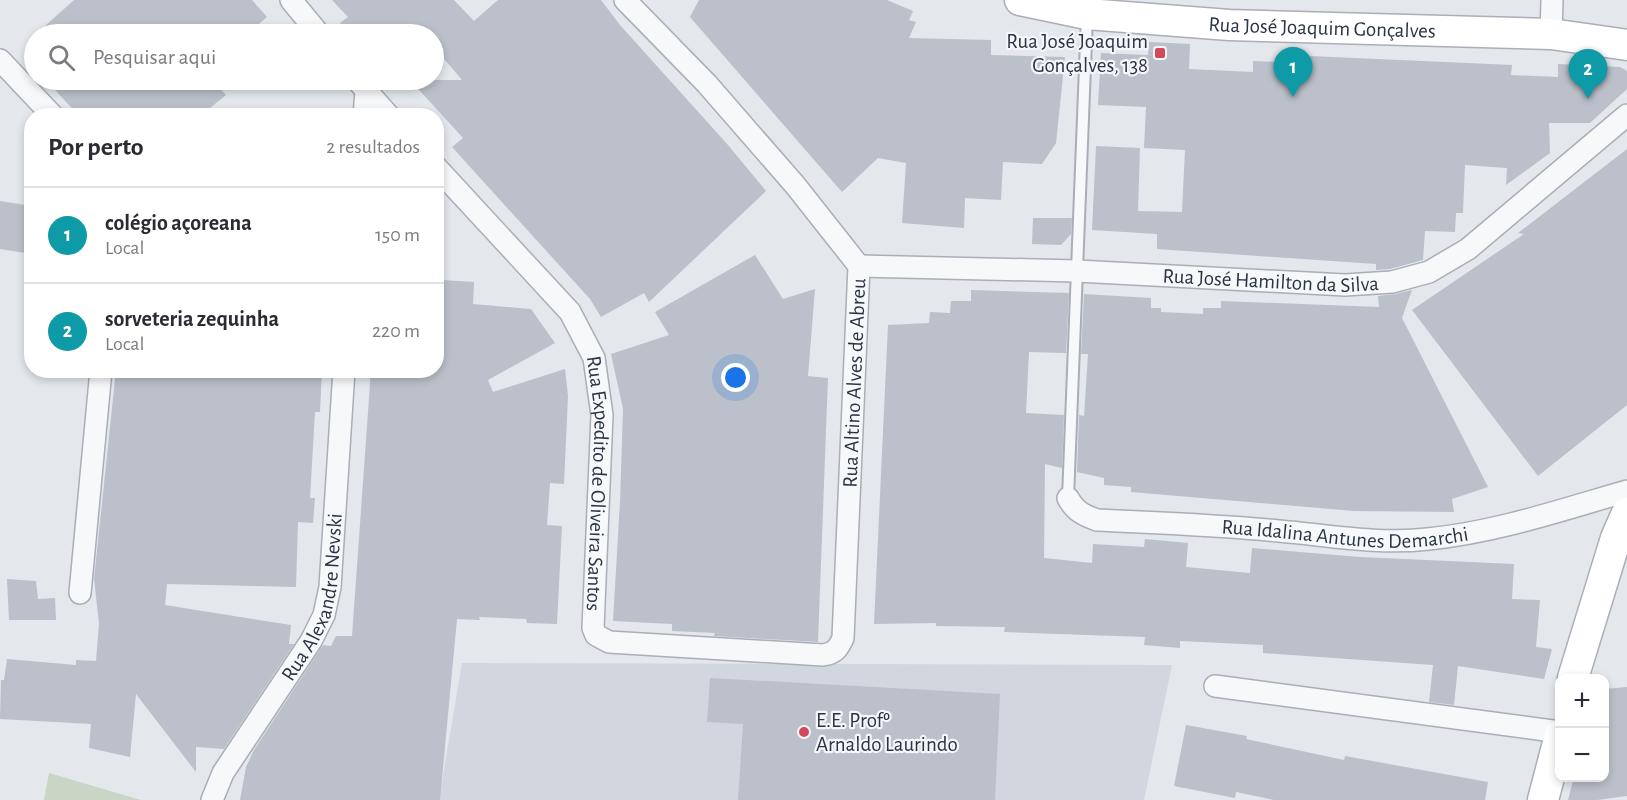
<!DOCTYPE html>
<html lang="pt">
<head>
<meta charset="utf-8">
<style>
  body { margin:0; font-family:"Alegreya Sans",sans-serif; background:#f7f7f7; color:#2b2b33 }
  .controls { position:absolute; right:18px; bottom:18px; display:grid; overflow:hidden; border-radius:12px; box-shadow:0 3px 9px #0003 }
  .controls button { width:54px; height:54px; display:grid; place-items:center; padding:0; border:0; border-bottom:2px solid #e1e1e2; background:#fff; color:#2b2b33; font:30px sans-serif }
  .you { position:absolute; left:736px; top:378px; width:21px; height:21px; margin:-15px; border:4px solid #fff; border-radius:50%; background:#1a73e8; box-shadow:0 0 0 9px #1a73e833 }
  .badge { display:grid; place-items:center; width:39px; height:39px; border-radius:50%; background:#1a73e8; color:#fff; font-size:20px; font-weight:700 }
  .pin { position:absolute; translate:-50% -50px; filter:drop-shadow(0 2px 3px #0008) }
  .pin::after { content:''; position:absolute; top:32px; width:21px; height:18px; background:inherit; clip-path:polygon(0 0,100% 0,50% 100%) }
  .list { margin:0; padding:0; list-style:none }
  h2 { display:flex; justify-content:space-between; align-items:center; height:78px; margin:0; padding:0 24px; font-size:26px }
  h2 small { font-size:20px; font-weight:400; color:#7c7c81 }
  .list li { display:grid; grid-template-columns:39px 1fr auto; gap:18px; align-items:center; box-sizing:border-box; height:96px; padding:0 24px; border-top:2px solid #e1e1e2 }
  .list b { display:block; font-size:22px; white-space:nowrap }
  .list p { margin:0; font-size:20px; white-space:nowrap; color:#7c7c81 }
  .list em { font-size:20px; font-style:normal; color:#7c7c81 }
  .icon { flex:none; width:33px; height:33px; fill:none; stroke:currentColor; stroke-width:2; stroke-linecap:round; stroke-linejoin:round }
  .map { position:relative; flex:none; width:1627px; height:800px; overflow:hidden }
  .search { position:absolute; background:#fff; box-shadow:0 3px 9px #0003; left:24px; top:24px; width:420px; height:66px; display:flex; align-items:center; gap:15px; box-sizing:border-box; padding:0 21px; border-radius:33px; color:#7c7c81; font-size:22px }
  .panel { position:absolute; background:#fff; box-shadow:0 3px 9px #0003; left:24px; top:108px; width:420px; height:270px; border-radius:24px }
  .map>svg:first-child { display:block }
</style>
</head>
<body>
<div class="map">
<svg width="1627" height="800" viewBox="0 0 1627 800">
  <rect width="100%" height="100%" fill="#e4e7ec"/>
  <path fill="#d2d6de" d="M 462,663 L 1172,665 L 1144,800 L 439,800 Z"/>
  <path fill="#c9d6c5" d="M 49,773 L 141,800 L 44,800 Z"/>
  <g fill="#bbc0ca">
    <path d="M 74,0 L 252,0 L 267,17 L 259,24 L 269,34 L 36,34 Z"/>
    <path d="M 332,0 L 454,0 L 474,21 L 498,0 L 601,0 L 620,25 L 728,145 L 766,191 L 649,302 L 644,293 L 601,317 L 590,299 L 452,147 L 463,138 L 410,80 L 462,80 L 434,47 L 434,34 L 351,34 L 340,23 L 348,17 Z"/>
    <path d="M 699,0 L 887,0 L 913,11 L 909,20 L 916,22 L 909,38 L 991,40 L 991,55 L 1065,57 L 1056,143 L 1042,164 L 1003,162 L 1001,200 L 965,198 L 964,228 L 902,223 L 906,163 L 878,158 L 842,192 L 690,17 Z"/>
    <path d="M 1149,42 L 1190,44 L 1189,69 L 1253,72 L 1253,61 L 1310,63 L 1310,56 L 1512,65 L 1511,75 L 1558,77 L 1558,64 L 1620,67 L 1627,71 L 1627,89 L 1590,123 L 1549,123 L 1550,153 L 1506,185 L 1507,168 L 1465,165 L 1463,213 L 1456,213 L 1455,232 L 1425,231 L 1423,260 L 1390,269 L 1376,270 L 1376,264 L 1157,249 L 1157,234 L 1092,230 L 1096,146 L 1140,148 L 1138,211 L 1182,212 L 1185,150 L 1144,148 L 1146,107 L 1098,105 L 1101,53 L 1148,55 Z"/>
    <path d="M 46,80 L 212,80 L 226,95 L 200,116 L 79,116 Z"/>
    <path d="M 1627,149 L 1627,405 L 1538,476 L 1412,310 L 1524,234 L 1518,233 Z"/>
    <path d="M 0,201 L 32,206 L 32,254 L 0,249 Z"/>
    <path d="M 1033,218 L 1072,218 L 1071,234 L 1061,245 L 1032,244 Z"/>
    <path d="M 755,255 L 783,299 L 815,289 L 808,376 L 828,378 L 818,642 L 714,636 L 715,633 L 672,631 L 672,624 L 613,621 L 620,502 L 623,409 L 611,354 L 669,335 L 655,312 Z"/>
    <path d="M 442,280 L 474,282 L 473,304 L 531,309 L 555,343 L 488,380 L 493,392 L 565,369 L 568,396 L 564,484 L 550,483 L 547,525 L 562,526 L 557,624 L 527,623 L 526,619 L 479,617 L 480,620 L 457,619 L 440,800 L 240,800 L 246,767 L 254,750 L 323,645 L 331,646 L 336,636 L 352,636 L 371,370 L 436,370 L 436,342 L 440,342 Z"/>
    <path d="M 971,290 L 1069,293 L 1066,353 L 1029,352 L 1026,413 L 1064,415 L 1062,468 L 1045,464 L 1044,558 L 1092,563 L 1093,544 L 1144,547 L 1145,539 L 1188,543 L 1186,567 L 1250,573 L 1252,548 L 1360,557 L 1514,564 L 1512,599 L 1540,600 L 1536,647 L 1552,649 L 1544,679 L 1458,666 L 1454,705 L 1429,702 L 1433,665 L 1263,653 L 1263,645 L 1180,641 L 1180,648 L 1144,645 L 1145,637 L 1004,632 L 1005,627 L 936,626 L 936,623 L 874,624 L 888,325 L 929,323 L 930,312 L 950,313 L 951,301 L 971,301 Z"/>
    <path d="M 1412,290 L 1402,318 L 1488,487 L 1452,499 L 1454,512 L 1354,511 L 1131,492 L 1131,487 L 1104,485 L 1104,478 L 1077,472 L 1079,415 L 1084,416 L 1088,354 L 1081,354 L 1084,294 L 1151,298 L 1151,308 L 1161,308 L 1161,312 L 1203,314 L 1203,308 L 1221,308 L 1221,301 L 1379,307 L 1378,296 L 1395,294 Z"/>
    <path d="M 116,370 L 322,370 L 320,412 L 315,412 L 310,498 L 315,498 L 313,523 L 298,522 L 296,587 L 167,584 L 165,605 L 291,625 L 289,644 L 294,644 L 224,749 L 196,747 L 196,772 L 136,694 L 130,757 L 89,748 L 91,724 L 0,719 L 1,680 L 4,680 L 7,659 L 76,665 L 76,660 L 96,661 L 99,623 L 94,579 Z"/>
    <path d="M 7,579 L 36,581 L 38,599 L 55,598 L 56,620 L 9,620 Z"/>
    <path d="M 710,678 L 1000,694 L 995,800 L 738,800 L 743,724 L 707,722 Z"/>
    <path d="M 1627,687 L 1627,796 L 1597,800 L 1568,800 L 1574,777 L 1605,777 L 1605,689 Z"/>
    <path d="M 1186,725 L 1247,736 L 1246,739 L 1344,760 L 1345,756 L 1488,782 L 1485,800 L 1274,800 L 1236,792 L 1235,798 L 1174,786 Z"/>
  </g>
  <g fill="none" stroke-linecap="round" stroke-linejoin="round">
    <g stroke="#a9aeb7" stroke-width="14">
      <path id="lane" d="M 1068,498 L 1087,16"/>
    </g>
    <g stroke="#a9aeb7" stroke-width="24">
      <g id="street">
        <path d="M 291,0 L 319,34"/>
        <path d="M 1551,34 L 1552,0"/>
        <path d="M 0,60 L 53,116"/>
        <path d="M 357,80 L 389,116"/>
        <path d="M 364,116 L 366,91"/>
        <path id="s1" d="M 436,167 L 570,312 L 594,358 L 602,415 L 593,628 L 596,635 L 609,642 L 823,655 C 835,653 838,649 843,638 L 859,266 L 795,185 L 707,84 L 625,0"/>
        <path id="s2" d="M 859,266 L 1077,271 L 1345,285 L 1392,282 L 1429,272 L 1468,249 L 1627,115"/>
        <path id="s3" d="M 1068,498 C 1075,511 1083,515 1097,520 C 1157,523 1218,525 1279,531 C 1327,535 1379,545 1428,539 C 1497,532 1561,510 1627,491"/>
        <path d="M 80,593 L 101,370"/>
        <path d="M 1215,686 L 1560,732"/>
        <path id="s4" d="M 212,800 L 223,773 L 311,641 L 324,615 L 330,587 L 344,370"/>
      </g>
    </g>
    <g stroke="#a9aeb7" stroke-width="33">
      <g id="secondary">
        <path id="s5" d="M 1020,0 L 1087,14 L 1229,25 L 1551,34 L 1627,45"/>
        <path d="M 1573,678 L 1616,538 L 1627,513"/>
        <path d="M 1543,800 L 1560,735"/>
      </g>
    </g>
    <use href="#lane" stroke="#f7f8fa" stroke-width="10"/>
    <use href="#street" stroke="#f7f8fa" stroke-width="21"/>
    <use href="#secondary" stroke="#fff" stroke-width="30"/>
  </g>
  <g fill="#d1495b" stroke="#f4f6f9" stroke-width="2">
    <rect x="1154" y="47" width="12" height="12" rx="3"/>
    <circle cx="804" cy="732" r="6"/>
  </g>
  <g text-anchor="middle" stroke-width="4.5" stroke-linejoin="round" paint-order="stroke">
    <g font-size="21" fill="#2b3445" stroke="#f4f6f9">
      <text dy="7" stroke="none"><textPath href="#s5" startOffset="304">Rua José Joaquim Gonçalves</textPath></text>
      <text dy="7" stroke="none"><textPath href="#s2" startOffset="412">Rua José Hamilton da Silva</textPath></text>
      <text dy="7" stroke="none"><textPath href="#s1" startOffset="1040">Rua Altino Alves de Abreu</textPath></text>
      <text dy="7" stroke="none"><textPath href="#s1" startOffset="375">Rua Expedito de Oliveira Santos</textPath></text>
      <text dy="7" stroke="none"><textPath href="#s3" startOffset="286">Rua Idalina Antunes Demarchi</textPath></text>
      <text dy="7" stroke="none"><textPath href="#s4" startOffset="231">Rua Alexandre Nevski</textPath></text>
    </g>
    <g font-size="21" fill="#2b3445" stroke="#f4f6f9" text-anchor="end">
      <text x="1148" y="48">Rua José Joaquim<tspan x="1148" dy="24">Gonçalves, 138</tspan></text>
      <text x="816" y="727" text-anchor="start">E.E. Profº<tspan x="816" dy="24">Arnaldo Laurindo</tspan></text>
    </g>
  </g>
</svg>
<div class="controls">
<button>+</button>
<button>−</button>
</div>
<div class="you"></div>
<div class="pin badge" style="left:1293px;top:97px;background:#0f9aa8">1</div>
<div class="pin badge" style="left:1588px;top:99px;background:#0f9aa8">2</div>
<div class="search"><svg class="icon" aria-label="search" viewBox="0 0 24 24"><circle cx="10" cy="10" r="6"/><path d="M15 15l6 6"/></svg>Pesquisar aqui</div>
<section class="panel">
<h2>Por perto<small>2 resultados</small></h2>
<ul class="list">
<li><span class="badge" style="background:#0f9aa8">1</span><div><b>colégio açoreana</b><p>Local</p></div><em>150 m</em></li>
<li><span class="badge" style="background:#0f9aa8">2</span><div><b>sorveteria zequinha</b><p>Local</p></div><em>220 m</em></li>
</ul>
</section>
</div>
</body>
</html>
